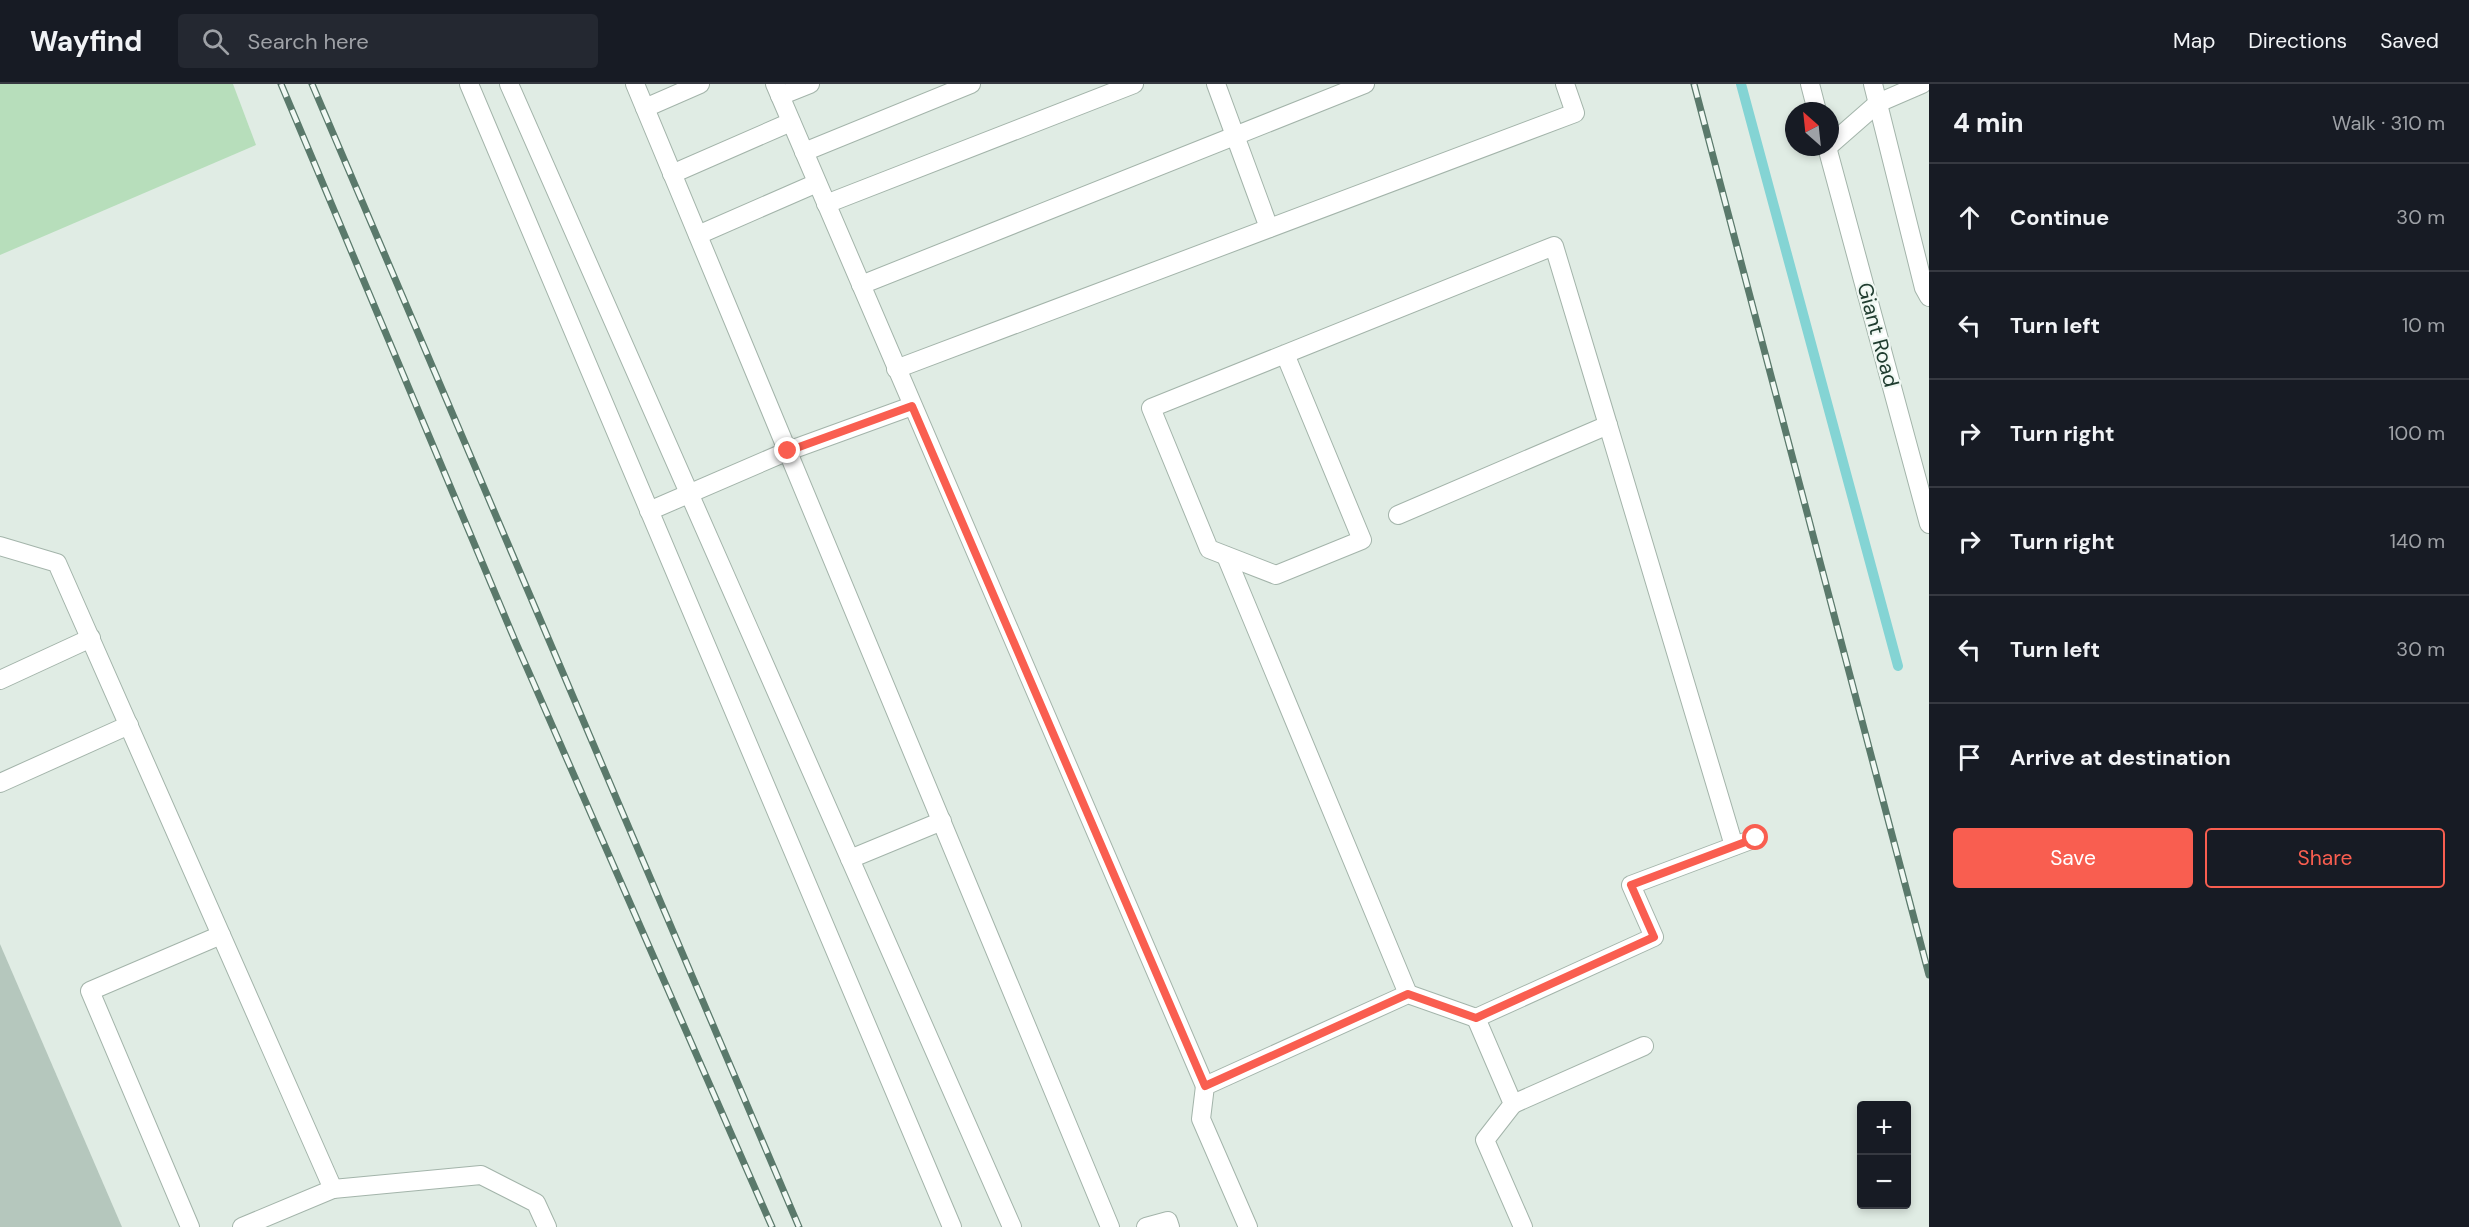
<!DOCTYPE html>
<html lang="en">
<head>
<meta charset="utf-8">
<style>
  body { margin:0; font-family:"DM Sans",sans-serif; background:#242831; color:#f1f3f6 }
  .controls { position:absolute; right:18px; bottom:18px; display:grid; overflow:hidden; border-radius:6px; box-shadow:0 3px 9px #0003 }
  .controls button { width:54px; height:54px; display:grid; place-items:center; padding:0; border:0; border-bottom:2px solid #363941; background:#171b24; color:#f1f3f6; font:30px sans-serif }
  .compass { position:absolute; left:1785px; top:18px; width:54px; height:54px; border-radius:50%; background:#171b24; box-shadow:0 3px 9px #0003; rotate:333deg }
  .stop { position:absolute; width:18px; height:18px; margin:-14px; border:4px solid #f95e50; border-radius:50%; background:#fff }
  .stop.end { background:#f95e50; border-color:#fff; box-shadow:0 2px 6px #0008 }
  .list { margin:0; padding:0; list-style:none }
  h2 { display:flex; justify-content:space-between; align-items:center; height:78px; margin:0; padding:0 24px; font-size:26px }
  h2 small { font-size:20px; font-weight:400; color:#9ea1a6 }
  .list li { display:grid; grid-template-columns:39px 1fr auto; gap:18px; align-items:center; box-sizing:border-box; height:108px; padding:0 24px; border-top:2px solid #363941 }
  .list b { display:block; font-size:22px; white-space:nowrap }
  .list em { font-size:20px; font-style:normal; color:#9ea1a6 }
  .actions { display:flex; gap:12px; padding:18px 24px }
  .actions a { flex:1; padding:14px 0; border:2px solid #f95e50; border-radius:6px; text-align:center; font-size:21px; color:#f95e50 }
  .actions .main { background:#f95e50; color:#fff }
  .icon { flex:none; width:33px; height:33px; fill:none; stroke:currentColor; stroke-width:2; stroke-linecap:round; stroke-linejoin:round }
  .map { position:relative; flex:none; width:1929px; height:1143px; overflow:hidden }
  header { display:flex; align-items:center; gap:36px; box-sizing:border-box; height:84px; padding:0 30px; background:#171b24; border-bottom:2px solid #363941 }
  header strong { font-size:28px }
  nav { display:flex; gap:33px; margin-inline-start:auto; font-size:21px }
  .search { width:420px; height:54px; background:#242831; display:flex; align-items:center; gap:15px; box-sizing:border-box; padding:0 21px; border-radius:6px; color:#9ea1a6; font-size:22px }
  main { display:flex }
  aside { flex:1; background:#171b24 }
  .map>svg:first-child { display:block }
</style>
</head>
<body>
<header>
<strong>Wayfind</strong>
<div class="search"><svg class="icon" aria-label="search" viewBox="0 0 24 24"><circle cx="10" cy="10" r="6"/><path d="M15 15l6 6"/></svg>Search here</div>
<nav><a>Map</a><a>Directions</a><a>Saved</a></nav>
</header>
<main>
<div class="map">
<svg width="1929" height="1143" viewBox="0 0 1929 1143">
  <rect width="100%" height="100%" fill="#e0ece4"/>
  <path fill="#b7debb" d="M 0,0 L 233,0 L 256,61 L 0,171 Z"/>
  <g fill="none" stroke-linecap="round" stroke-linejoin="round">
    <path stroke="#84d4d4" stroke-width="10" d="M 1741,0 L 1898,582"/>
  </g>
  <path fill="#b5c7bd" d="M 0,860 L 122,1143 L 0,1143 Z"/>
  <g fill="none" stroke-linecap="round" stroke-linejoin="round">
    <g stroke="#a3b4aa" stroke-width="20">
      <g id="minor">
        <path d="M 469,0 L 952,1143"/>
        <path d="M 509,0 L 1012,1143"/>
        <path d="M 635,0 L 1110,1143"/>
        <path d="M 775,0 L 1205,1002"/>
        <path d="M 1216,0 L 1269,144"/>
        <path d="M 1810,0 L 1817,27"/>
        <path d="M 1873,0 L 1924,204 L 1929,213"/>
        <path d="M 780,12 L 810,0"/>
        <path d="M 645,24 L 700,0"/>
        <path d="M 1830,61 L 1878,19 L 1922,0"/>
        <path d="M 1827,63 L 1929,440"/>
        <path d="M 804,68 L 971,0"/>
        <path d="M 672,90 L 791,38"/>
        <path d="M 826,120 L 1134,0"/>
        <path d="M 698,151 L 817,99"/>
        <path d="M 861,201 L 1365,0"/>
        <path d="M 1285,270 L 1362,456 L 1276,491 L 1209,465 L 1151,324 L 1554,162 L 1608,341"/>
        <path d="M 896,285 L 1575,29 L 1565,0"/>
        <path d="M 649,427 L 788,367 L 912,322"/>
        <path d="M 1398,431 L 1608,341 L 1734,762"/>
        <path d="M 0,462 L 57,479 L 333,1105 L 481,1091 L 536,1119 L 547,1143"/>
        <path d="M 1226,472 L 1408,910"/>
        <path d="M 0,596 L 91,554"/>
        <path d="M 0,699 L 129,641"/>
        <path d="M 850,775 L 942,737"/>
        <path d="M 1476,934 L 1513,1020 L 1485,1056 L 1523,1143"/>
        <path d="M 1513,1020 L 1644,962"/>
        <path d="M 190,1143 L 90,907 L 221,851"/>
        <path d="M 242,1143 L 333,1105"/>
        <path d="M 1146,1143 L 1168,1137 L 1170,1143"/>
        <path d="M 1248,1143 L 1201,1035 L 1205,1002 L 1408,910 L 1476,934 L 1654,853 L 1631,801 L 1756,754"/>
      </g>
    </g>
    <use href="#minor" stroke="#fff" stroke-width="18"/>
    <g stroke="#5a796b" stroke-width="7">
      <g id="rail">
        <path d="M 281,0 L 516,559 L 772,1143"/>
        <path d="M 312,0 L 799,1143"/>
        <path d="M 1694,0 L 1929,891"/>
      </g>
    </g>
    <use href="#rail" stroke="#f0f8f3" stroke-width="4.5" stroke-dasharray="14" stroke-linecap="butt"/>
  </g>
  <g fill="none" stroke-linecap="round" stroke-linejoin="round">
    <path stroke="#f95e50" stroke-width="8" d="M 788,367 L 912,322 L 1205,1002 L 1408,910 L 1476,934 L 1654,853 L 1631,801 L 1756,754"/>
  </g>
  <g text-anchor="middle" stroke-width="4.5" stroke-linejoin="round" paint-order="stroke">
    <g font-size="21" fill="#203d30" stroke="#f0f8f3">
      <text transform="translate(1878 251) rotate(75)" y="7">Giant Road</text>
    </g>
  </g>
</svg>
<div class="controls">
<button>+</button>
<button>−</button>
</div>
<svg class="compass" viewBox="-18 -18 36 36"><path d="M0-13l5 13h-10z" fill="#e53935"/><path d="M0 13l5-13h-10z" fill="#9ea1a6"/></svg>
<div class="stop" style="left:1756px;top:754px"></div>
<div class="stop end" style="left:788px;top:367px"></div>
</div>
<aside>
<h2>4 min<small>Walk · 310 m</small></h2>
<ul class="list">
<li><svg class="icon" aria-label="ahead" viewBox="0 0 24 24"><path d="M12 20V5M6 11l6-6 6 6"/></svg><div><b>Continue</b></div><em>30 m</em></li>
<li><svg class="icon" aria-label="left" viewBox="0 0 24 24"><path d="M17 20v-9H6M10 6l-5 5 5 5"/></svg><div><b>Turn left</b></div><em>10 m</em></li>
<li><svg class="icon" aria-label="right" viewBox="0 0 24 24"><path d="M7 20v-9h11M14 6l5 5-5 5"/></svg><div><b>Turn right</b></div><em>100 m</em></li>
<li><svg class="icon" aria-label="right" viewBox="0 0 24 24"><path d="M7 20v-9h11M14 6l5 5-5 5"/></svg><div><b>Turn right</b></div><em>140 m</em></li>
<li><svg class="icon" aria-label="left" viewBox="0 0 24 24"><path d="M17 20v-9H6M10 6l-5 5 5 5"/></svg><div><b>Turn left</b></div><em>30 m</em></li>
<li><svg class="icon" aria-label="arrive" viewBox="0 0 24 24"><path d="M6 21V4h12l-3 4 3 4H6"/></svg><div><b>Arrive at destination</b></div></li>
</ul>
<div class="actions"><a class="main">Save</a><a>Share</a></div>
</aside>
</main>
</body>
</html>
